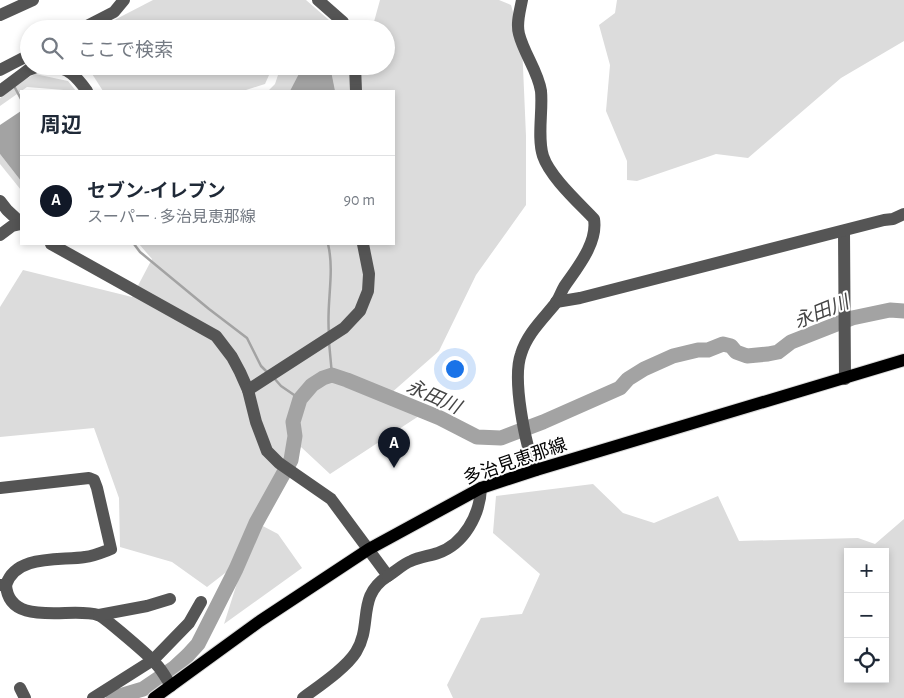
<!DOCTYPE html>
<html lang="ja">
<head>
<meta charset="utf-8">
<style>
  body { margin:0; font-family:"Alegreya Sans","Noto Sans JP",sans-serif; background:#f2f2f3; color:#1f2937 }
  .controls { position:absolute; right:15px; bottom:15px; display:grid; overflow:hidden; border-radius:0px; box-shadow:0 2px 8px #0003 }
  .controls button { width:45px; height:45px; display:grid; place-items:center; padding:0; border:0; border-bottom:1px solid #e0e1e3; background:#fff; color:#1f2937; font:25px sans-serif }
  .you { position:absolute; left:454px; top:368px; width:18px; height:18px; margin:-12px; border:4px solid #fff; border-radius:50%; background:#1a73e8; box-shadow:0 0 0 8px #1a73e833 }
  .badge { display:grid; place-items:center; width:32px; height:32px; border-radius:50%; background:#111827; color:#fff; font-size:16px; font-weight:700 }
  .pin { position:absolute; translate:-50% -41px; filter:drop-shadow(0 1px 2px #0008) }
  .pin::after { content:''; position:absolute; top:26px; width:18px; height:15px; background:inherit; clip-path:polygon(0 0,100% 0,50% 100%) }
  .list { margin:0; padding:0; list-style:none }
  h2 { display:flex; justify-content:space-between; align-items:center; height:65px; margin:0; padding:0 20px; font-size:21px }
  h2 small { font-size:16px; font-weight:400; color:#747a83 }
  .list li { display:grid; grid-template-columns:32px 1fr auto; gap:15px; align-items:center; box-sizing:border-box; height:90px; padding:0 20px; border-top:1px solid #e0e1e3 }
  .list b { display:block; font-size:19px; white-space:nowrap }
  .list p { margin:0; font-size:16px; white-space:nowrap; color:#747a83 }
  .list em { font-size:16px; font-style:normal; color:#747a83 }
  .icon { flex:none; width:28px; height:28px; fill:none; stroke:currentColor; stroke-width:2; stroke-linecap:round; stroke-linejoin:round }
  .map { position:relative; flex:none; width:904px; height:698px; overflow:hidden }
  .search { position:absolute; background:#fff; box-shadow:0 2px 8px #0003; left:20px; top:20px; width:375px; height:55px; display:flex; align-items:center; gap:12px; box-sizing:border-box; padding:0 18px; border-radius:28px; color:#747a83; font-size:19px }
  .panel { position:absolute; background:#fff; box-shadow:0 2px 8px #0003; left:20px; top:90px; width:375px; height:155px; border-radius:0px }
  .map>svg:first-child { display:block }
</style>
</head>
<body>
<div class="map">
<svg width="904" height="698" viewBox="0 0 904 698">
  <rect width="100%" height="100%" fill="#fff"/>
  <g fill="#dcdcdc" fill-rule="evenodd">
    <path d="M 153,0 L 306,0 L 329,20 L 307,29 L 97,29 Z"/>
    <path d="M 380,0 L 499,0 L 511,5 L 522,44 L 526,136 L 526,205 L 476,275 L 439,351 L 390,394 L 385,396 L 422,414 L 330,474 L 301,447 L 259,524 L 278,534 L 302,568 L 224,624 L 251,539 L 238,563 L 207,587 L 172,562 L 120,547 L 119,498 L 94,428 L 0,437 L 0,307 L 23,270 L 132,297 L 152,259 L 139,244 L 394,244 L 394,91 L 268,91 L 275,84 L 281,66 L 386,66 L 386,29 L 372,29 Z"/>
    <path d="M 617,0 L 904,0 L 904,41 L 841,78 L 748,158 L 716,154 L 637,181 L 627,180 L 627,161 L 606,111 L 610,65 L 599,25 L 615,13 Z"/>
    <path d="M 87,66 L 273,66 L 265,84 L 243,91 L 103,91 Z"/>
    <path d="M 35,74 L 68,81 L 76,91 L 27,87 L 0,106 L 0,98 L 22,81 Z"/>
    <path d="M 0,154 L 21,181 L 21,190 L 0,164 Z"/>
    <path d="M 593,484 L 623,513 L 654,523 L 718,496 L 739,541 L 858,538 L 875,544 L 904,519 L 904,698 L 453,698 L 447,685 L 481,618 L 522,614 L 540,574 L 493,533 L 496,496 ZM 848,552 L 885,552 L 885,679 L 848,679 Z"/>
  </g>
  <g fill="#a3a3a3">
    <path d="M 303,66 L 330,66 L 335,91 L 290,91 Z"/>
    <path d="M 21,111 L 21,181 L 0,154 L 0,125 Z"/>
  </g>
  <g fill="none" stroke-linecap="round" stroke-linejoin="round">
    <g stroke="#a3a3a3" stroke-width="2.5">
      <path d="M 14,86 L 21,99"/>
      <path d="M 134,244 L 140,252 L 209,309 L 247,338 L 261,366 L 268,373"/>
      <path d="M 328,244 C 335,273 326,304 329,334"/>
      <path d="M 329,342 L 332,375"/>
      <path d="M 274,378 L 281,386 L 300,399"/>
    </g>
    <path stroke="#a3a3a3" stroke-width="15" d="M 113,698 L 143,689 L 174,668 L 188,655 L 198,644 L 236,569 L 256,523 L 291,460 L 295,436 L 293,422 L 300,399 L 312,385 L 323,378 L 332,375 L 347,380 L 440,418 L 477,437 L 501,438 L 543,422 L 620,388 L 628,379 L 644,369 L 673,356 L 698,350 L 708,350 L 723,344 L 731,346 L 736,352 L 747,356 L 768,354 L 778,352 L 791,342 L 852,318 L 890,310 L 904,311"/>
    <g stroke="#dbdbdb" stroke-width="14">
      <path id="major" d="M 154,698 L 260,621 L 369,549 L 481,488 L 536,470 L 904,360"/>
    </g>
    <g stroke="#555" stroke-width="12">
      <path d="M 318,0 L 343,22 L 346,29"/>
      <path d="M 522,0 C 520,11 516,23 519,34 C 524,54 538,71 541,91 C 543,111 537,137 543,156 C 550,177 579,203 594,219 C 598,243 577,268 564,287 C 561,292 559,299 555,304 C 542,320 527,334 521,354 C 512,379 525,445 536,470"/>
      <path d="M 0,15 L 33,0"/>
      <path d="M 81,29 L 114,12 L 124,0"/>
      <path d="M 50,66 C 69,68 76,76 87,91"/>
      <path d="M 355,66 L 356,91"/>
      <path d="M 0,70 L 29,55"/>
      <path d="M 0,91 L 28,70 L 39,66"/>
      <path d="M 0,201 L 7,210 L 21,223"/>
      <path d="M 844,231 L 845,379"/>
      <path d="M 0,235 L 12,226 L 21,224"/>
      <path d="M 51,244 L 216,336 L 232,357 L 240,372 L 248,390 L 256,422 L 267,451 L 279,463 L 331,499 L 388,576 C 356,596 373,625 356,652 C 346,668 319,686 303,698"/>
      <path d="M 556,302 L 580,298 L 884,220 L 893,219 L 904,214"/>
      <path d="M 248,390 L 344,328 L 360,311 L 368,291 L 369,274 L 363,244"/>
      <path d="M 0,488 L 89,478 L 94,480 L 97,488 L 111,549 C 103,552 94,556 85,557 C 60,561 16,554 6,585"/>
      <path d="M 388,576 C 396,571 403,564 411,561 C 419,557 429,556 438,553 C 464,544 480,515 481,488"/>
      <path d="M 0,585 L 6,585 C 9,629 73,606 98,615 C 103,616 152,658 156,664 C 162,670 166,678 171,686"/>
      <path d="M 99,615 L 147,606 L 170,599"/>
      <path d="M 20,688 L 25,698"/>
      <path d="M 93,698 L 153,660 L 189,623 L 201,602"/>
    </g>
    <use href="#major" stroke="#000" stroke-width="12"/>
  </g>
  <g text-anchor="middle" stroke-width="4" stroke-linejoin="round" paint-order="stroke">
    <g font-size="18" fill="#000" stroke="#fff">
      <text transform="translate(515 461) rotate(-19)" y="6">多治見恵那線</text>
    </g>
    <g font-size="19" font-style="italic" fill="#444" stroke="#fff">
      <text transform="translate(821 311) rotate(-22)" y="7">永田川</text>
      <text transform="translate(434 396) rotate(24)" y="7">永田川</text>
    </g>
  </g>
</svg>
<div class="controls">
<button>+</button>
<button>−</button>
<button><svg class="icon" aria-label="locate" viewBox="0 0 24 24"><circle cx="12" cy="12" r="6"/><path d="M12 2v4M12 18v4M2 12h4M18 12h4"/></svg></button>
</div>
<div class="you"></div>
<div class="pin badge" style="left:394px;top:468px">A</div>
<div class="search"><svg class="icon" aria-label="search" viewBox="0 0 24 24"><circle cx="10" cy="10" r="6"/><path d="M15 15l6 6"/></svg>ここで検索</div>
<section class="panel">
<h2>周辺<small></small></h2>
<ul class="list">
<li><span class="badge">A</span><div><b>セブン-イレブン</b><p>スーパー · 多治見恵那線</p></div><em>90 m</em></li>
</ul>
</section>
</div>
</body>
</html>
